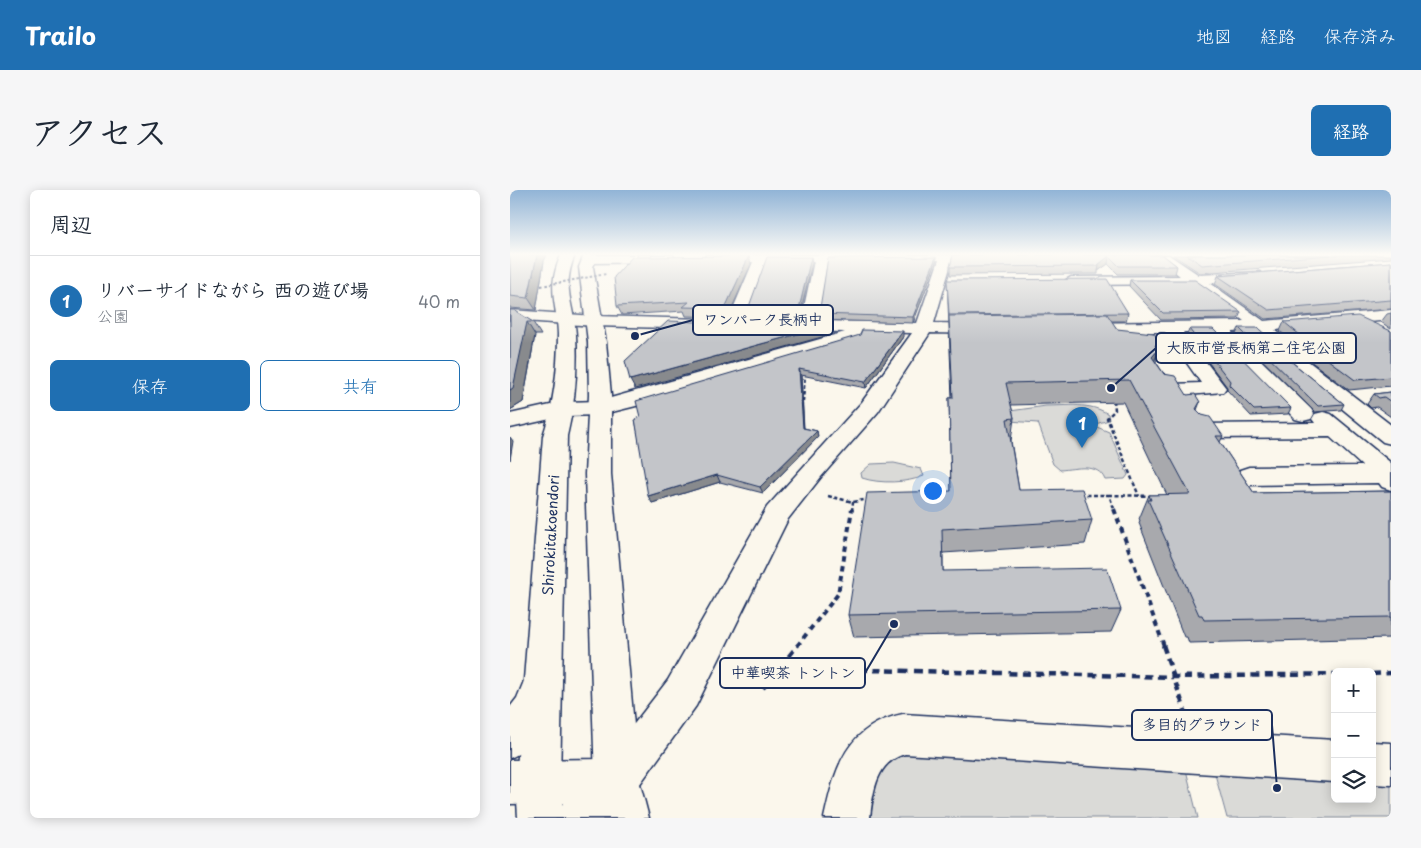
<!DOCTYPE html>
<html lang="ja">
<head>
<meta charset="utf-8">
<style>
  body { margin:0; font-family:"Playpen Sans","Klee One",sans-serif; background:#f6f6f7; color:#1f2937 }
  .controls { position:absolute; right:15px; bottom:15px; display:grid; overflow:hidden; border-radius:8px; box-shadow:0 2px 12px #0003 }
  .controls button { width:45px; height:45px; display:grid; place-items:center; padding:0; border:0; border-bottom:1px solid #e0e1e3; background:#fff; color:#1f2937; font:25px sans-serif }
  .you { position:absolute; left:422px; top:300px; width:18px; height:18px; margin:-12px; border:4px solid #fff; border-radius:50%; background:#1a73e8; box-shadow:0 0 0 8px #1a73e833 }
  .badge { display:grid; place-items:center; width:32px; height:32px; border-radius:50%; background:#1f6fb2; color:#fff; font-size:16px; font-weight:700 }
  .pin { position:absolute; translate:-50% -41px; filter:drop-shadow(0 1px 2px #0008) }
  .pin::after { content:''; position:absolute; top:26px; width:18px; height:15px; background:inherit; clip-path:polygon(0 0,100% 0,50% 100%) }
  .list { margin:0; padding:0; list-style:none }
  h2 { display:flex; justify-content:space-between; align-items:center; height:65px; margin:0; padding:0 20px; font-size:21px }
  h2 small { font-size:16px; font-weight:400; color:#747a83 }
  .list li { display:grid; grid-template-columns:32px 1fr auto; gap:15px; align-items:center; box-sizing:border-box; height:90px; padding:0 20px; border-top:1px solid #e0e1e3 }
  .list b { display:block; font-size:19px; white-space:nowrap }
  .list p { margin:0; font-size:16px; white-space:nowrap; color:#747a83 }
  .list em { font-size:16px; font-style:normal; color:#747a83 }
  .actions { display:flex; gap:10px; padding:15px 20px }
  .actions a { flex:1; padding:11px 0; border:1px solid #1f6fb2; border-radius:8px; text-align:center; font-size:18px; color:#1f6fb2 }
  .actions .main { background:#1f6fb2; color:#fff }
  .icon { flex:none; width:28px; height:28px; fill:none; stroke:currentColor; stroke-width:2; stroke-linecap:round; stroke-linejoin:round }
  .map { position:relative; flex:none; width:881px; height:628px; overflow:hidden; border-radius:8px }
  header { display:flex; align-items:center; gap:30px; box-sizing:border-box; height:70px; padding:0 25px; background:#1f6fb2; color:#fff }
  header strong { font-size:24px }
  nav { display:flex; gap:28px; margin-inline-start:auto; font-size:18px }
  .intro { display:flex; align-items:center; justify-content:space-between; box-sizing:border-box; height:120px; padding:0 30px }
  h1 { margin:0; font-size:35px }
  .button { padding:12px 22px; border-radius:8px; background:#1f6fb2; color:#fff; font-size:18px; font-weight:700 }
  main { display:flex; gap:30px; padding:0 30px }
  aside { flex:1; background:#fff; border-radius:8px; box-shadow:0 2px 12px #0003 }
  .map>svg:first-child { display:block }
</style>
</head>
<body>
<header>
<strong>Trailo</strong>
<nav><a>地図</a><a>経路</a><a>保存済み</a></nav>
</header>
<div class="intro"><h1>アクセス</h1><a class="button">経路</a></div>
<main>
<aside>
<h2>周辺<small></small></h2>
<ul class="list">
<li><span class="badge">1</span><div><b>リバーサイドながら 西の遊び場</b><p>公園</p></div><em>40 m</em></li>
</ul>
<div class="actions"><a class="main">保存</a><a>共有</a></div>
</aside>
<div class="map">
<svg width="881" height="628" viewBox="0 0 881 628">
  <rect width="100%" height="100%" fill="#fbf7ec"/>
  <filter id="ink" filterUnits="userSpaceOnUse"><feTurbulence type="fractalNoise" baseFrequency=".02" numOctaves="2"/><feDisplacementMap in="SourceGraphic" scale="10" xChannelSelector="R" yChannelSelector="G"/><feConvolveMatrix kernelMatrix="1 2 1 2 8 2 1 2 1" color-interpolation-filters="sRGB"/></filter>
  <g filter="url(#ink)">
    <g fill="#dadad7" stroke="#7a849a">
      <path d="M 536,216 C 557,216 580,212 598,224 L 599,230 L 582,235 L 599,242 L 618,285 L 615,289 L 595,290 C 588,272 566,279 550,280 L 543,274 L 528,233 L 499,231 L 500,221 Z"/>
      <path d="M 384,273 L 411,279 L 414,286 C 397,293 370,294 352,288 L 351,283 L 361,274 Z"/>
      <path d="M 387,560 L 675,576 L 688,628 L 357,628 L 363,587 Z"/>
      <path d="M 703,577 L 825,584 L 825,609 L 862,609 L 862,587 L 881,588 L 881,628 L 717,628 Z"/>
    </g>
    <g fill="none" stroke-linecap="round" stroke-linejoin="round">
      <g stroke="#1b2f5e" stroke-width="3">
        <g id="minor">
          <path d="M 163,65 L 165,68 L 163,71 L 158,72 L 79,73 L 72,69 L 77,65 Z"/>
          <path d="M 196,65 L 516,65 L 510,69 L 442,70 L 424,133 L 476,134 L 482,135 L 485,139 L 482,143 L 476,144 L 420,143 L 368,222 L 311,287 L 278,329 L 186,516 L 122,605 L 100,628 L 46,628 L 53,613 L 0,614 L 0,570 L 97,569 L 158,490 L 257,317 L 352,212 L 402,143 L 351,142 L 353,145 L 350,149 L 126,216 L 90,225 L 54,226 L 0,238 L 0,224 L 54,212 L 90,211 L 335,142 L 281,141 L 275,140 L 272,136 L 275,132 L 291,131 L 304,71 L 257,72 L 234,135 L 231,139 L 219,139 L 216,135 L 243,72 L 201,72 L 196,71 L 194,68 ZM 429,70 L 407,133 L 309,131 L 317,71 Z"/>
          <path d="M 644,65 L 659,65 L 689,85 L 750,82 L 752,85 L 750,88 L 745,89 L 700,93 L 754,131 L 881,120 L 881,130 L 765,140 L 795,165 L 798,171 L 881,235 L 881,254 L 873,252 L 781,177 L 778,171 L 746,141 L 722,142 L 801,219 L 804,224 L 801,229 L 793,231 L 785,229 L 702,142 L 673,142 L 716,198 L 713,202 L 655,207 L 648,205 L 637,188 L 640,184 L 647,182 L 654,184 L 661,194 L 691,193 L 655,142 L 563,142 L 560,138 L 563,134 L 569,133 L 734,131 L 683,94 L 561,95 L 554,91 L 561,87 L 670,86 Z"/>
          <path d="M 0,120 L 85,126 L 193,129 L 199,130 L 202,134 L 199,138 L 193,139 L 85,136 L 0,130 Z"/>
          <path d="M 813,222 L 821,224 L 881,273 L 881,300 L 872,297 L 869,293 L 739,295 L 730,292 L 726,286 L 730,280 L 739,277 L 852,276 L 820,247 L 690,248 L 682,246 L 678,241 L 682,236 L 690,234 L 805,233 L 802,229 L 805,224 Z"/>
          <path d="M 28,485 L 42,491 L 47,504 C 38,531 28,557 0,568 L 0,517 L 7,508 L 14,491 Z"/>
          <path d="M 393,524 L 825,550 L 825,592 L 395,564 C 366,572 363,602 360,628 L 314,628 C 325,578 336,536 393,524 Z"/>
          <path d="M 862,552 L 881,553 L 881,595 L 862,594 Z"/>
        </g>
      </g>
      <g stroke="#1b2f5e" stroke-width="3">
        <g id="major">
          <path d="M 51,65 L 65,65 C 51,98 64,114 66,145 C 68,180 65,213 57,246 L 50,592 L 54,628 L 8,628 L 6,592 L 33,246 C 44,213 48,179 48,144 C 47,112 36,99 51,65 Z"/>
          <path d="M 74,65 L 88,65 L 83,77 L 96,152 L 101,205 L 101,284 L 129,590 L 139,628 L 93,628 L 85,590 L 75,284 L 79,205 L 78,152 L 69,77 Z"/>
        </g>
      </g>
      <g stroke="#1b2f5e" stroke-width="2.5" stroke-dasharray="4 2.5" stroke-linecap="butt">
        <path d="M 604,210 L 605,220 L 597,228 L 629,306"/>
        <path d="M 293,212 L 295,184"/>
        <path d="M 570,305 L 599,305 L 605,321"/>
        <path d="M 599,305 L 641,306"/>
        <path d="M 318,306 L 343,312 L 359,309"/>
        <path d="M 342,321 L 343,312"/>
      </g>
      <g stroke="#1b2f5e" stroke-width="4" stroke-dasharray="5.5 4.5" stroke-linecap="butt">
        <path d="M 604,319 L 654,456"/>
        <path d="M 287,456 L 328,404 L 342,319"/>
      </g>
      <g stroke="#1b2f5e" stroke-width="4.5" stroke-dasharray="8 5.5" stroke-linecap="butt">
        <path d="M 653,455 L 676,524"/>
        <path d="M 269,478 L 665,487 L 825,484"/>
        <path d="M 862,484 L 881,483"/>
        <path d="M 253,498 L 288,455"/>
      </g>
      <use href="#minor" fill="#fbf7ec" fill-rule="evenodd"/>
      <use href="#major" fill="#fbf7ec" fill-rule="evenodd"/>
      <path stroke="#1b2f5e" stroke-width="2" stroke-dasharray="2.5 2" stroke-linecap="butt" d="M 31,96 L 96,84"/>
    </g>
    <g fill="#a8a9ad" stroke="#1b2f5e">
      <path d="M 0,65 L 34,71 L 26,120 L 0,118 Z"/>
      <path d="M 443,65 L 653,65 L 667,76 L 665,84 L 608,84 L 598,74 L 588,81 L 588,84 L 440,85 L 440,77 Z"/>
      <path d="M 663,65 L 881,65 L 881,68 L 690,83 Z"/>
      <path d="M 301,67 L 302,73 L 289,129 L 239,128 L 237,122 Z"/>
      <path d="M 426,72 L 403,133 L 310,130 L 309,124 Z"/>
      <path d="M 881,72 L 881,119 L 755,129 L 705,94 L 708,86 Z"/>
      <path d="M 241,74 L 218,127 L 176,126 L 174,121 L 112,125 L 107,116 Z"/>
      <path d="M 437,90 L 618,123 L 616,131 L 601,131 L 607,139 L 651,155 L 646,172 L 654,184 L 677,205 L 690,212 L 687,220 L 713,246 L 710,252 L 744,303 L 881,301 L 881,448 L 679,453 L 677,447 L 674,447 L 629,333 L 630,330 L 629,329 L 639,305 L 657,305 L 613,212 L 501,215 L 504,228 L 501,251 L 509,300 L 582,330 L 575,354 L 433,363 L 433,381 L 611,420 L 601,442 L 344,447 L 338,425 L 441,301 L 439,208 L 442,208 Z"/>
      <path d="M 620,90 L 731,122 L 728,129 L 651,130 L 619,96 Z"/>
      <path d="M 0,120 L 23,132 L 31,145 L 25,145 L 13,212 L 0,220 Z"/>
      <path d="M 881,123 L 881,139 L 871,132 L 877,124 Z"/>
      <path d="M 774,132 L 881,141 L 881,196 L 839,200 L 799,170 L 796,164 L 770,141 Z"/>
      <path d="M 729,138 L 783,173 L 834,214 L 831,220 L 805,222 L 726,144 Z"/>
      <path d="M 679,139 L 781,218 L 778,224 L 741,226 L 717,200 L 717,197 L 677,144 Z"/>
      <path d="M 393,147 L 356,198 L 291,185 L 294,238 L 307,241 L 308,247 L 253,303 L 210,292 L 142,313 L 125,229 Z"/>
      <path d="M 881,202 L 881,227 L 867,217 L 861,218 L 857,214 L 864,204 Z"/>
    </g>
    <g fill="#888a8d" stroke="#1b2f5e">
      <path d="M 27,65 L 37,65 L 34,71 L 26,120 L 18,108 Z"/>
      <path d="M 239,66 L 241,74 L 218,127 L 215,118 Z"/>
      <path d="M 599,66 L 598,74 L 588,81 L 589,76 L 588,75 Z"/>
      <path d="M 301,67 L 302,73 L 289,129 L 288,123 Z"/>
      <path d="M 426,67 L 426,72 L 403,133 L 403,127 Z"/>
      <path d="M 17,132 L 25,145 L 13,212 L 0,220 L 0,200 Z"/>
      <path d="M 317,136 L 319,145 L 125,199 L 120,190 Z"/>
      <path d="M 393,141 L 393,147 L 356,198 L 355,192 Z"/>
      <path d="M 648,160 L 641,182 L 642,167 Z"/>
      <path d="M 289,179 L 291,185 L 294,244 L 293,238 Z"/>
      <path d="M 307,241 L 308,247 L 253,303 L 250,297 Z"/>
      <path d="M 0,247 L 3,251 L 0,270 Z"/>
      <path d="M 207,285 L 210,292 L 142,313 L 138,306 Z"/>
    </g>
    <g fill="#c3c5c9" stroke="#1b2f5e">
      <path d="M 0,65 L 27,65 L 18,108 L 0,106 Z"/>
      <path d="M 443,65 L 653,65 L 667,76 L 609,76 L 599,66 L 588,75 L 589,76 L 440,77 Z"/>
      <path d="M 677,65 L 821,65 L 692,75 Z"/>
      <path d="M 239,66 L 215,118 L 173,117 L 179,112 L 107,116 L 104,87 L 122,67 Z"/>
      <path d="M 257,67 L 301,67 L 288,123 L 237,122 Z"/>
      <path d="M 426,67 L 403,127 L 309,124 L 318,68 Z"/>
      <path d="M 881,72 L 881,110 L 759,120 L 708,86 Z"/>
      <path d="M 597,89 L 618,123 L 439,125 L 437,90 Z"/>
      <path d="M 620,90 L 685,90 L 731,122 L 653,123 Z"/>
      <path d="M 0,120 L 4,120 L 23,132 L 17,132 L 3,198 L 0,200 Z"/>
      <path d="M 597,124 L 607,139 L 644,143 L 651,155 L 645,155 L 648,160 L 642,167 L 654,184 L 665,186 L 677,205 L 685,204 L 690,212 L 686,219 L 692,225 L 700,227 L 713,246 L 706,246 L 744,303 L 881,301 L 881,427 L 694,430 L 692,425 L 689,425 L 638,310 L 641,310 L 639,305 L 680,304 L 619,190 L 496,193 L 504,228 L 497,229 L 509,300 L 572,299 L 582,330 L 432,339 L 433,381 L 597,378 L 611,420 L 338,425 L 357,303 L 441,301 L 439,208 L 443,208 L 439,126 Z"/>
      <path d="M 848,126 L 881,141 L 881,187 L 845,190 L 805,160 L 801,154 L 774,132 Z"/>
      <path d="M 158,131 L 317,136 L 120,190 L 115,171 Z"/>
      <path d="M 729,138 L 748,138 L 779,167 L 783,173 L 834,214 L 808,216 Z"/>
      <path d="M 679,139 L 703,139 L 781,218 L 744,220 L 719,195 L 720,191 Z"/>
      <path d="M 352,140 L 393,141 L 355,192 L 289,179 L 293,238 L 307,241 L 250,297 L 207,285 L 138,306 L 125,229 L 130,227 L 126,211 L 350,145 Z"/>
      <path d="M 881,202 L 881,212 L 874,207 L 869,208 L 864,204 Z"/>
    </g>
  </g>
  <linearGradient id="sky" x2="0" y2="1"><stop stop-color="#91b4d6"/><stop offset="0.42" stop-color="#fdfbf6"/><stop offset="1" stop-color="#fdfbf6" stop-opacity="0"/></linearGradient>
  <rect width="881" height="153" fill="url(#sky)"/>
  <g text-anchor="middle" stroke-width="4.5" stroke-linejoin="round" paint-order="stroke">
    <g font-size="14" fill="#1b2f5e" stroke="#fbf7ec">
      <text transform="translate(41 345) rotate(-87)" y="5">Shirokitakoendori</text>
    </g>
  </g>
  <path fill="none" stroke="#1b2f5e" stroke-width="2" d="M125 146L183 130M601 198L646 158M384 434L355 483M767 598L762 535"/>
  <g fill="#1b2f5e" stroke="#fbf7ec" stroke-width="2">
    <circle cx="125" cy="146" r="5"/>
    <circle cx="601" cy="198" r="5"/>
    <circle cx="384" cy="434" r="5"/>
    <circle cx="767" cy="598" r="5"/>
  </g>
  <g fill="#fbf7ec" stroke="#1b2f5e" stroke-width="2">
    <rect x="183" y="115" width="140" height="30" rx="5"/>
    <rect x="646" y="143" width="200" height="30" rx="5"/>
    <rect x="210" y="468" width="145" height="30" rx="5"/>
    <rect x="622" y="520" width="140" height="30" rx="5"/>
  </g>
  <g font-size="15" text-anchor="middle" font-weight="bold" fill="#1b2f5e">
    <text x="253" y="135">ワンパーク長柄中</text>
    <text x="746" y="163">大阪市営長柄第二住宅公園</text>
    <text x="283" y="488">中華喫茶 トントン</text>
    <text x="692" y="540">多目的グラウンド</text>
  </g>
</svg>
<div class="controls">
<button>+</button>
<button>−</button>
<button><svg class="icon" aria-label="layers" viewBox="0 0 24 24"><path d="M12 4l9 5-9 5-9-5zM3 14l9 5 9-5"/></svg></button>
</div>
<div class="you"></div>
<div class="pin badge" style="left:572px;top:258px">1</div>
</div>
</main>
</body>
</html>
